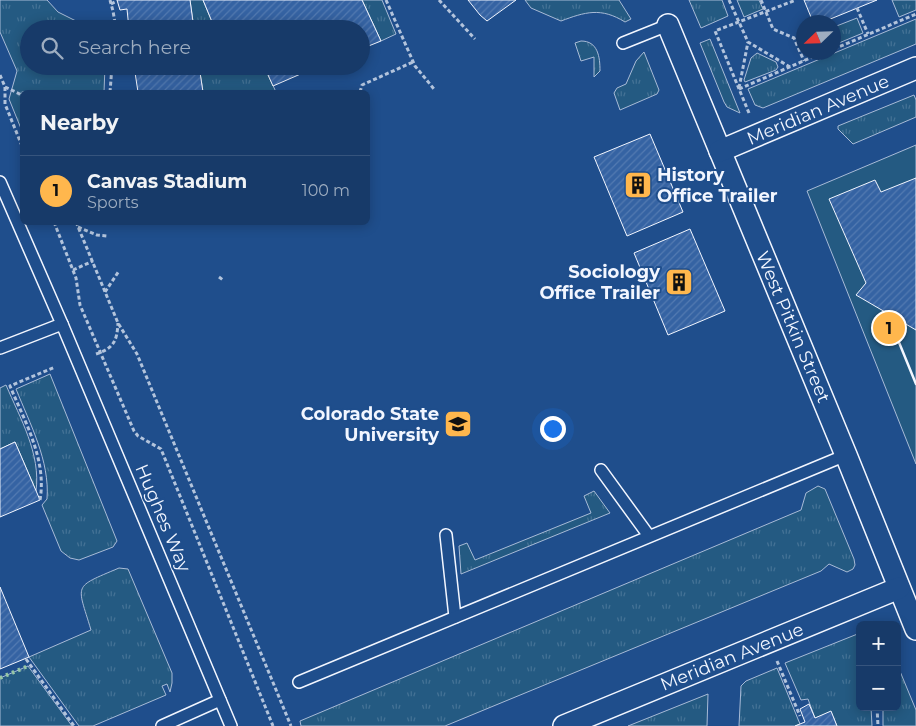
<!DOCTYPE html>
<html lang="en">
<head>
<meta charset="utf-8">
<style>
  body { margin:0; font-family:Montserrat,sans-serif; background:#244571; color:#f1f3f6 }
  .controls { position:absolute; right:15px; bottom:15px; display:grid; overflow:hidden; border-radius:8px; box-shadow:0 2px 12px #0003 }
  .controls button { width:45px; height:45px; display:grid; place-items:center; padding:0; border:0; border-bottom:1px solid #36547d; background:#173a69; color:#f1f3f6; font:25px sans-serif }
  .compass { position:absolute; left:796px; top:15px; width:45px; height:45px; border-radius:50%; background:#173a69; box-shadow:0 2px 12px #0003; rotate:247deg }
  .you { position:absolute; left:552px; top:428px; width:18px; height:18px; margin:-12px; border:4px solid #fff; border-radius:50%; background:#1a73e8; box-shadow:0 0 0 8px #1a73e833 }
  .badge { display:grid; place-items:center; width:32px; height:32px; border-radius:50%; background:#ffb74d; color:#111; font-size:16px; font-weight:700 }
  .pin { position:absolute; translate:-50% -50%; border:2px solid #fff; box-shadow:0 1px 5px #0006 }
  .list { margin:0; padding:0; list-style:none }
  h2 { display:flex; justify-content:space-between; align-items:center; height:65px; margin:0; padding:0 20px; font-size:21px }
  h2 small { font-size:16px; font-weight:400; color:#9eadc0 }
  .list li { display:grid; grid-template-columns:32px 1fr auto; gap:15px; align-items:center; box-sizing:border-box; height:70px; padding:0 20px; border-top:1px solid #36547d }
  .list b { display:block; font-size:19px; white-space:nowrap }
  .list p { margin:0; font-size:16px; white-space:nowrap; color:#9eadc0 }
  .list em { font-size:16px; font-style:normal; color:#9eadc0 }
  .icon { flex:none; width:28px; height:28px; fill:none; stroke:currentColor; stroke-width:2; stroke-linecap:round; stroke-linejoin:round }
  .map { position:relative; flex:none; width:916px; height:726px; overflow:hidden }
  .search { position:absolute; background:#173a69; box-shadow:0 2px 12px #0003; left:20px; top:20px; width:350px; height:55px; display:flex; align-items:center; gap:12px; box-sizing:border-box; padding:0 18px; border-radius:28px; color:#9eadc0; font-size:19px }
  .panel { position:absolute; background:#173a69; box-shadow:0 2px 12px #0003; left:20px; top:90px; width:350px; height:135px; border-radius:8px }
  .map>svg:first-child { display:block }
</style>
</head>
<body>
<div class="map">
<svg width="916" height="726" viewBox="0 0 916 726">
  <defs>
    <pattern id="grass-tufts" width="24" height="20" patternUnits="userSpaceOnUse" patternTransform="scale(1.25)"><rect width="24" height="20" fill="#245a82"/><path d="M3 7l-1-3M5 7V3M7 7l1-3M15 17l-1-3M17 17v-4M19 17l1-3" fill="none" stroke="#447295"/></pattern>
    <pattern id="building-hatch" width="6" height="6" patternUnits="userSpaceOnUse" patternTransform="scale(1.25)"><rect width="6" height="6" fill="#3563a3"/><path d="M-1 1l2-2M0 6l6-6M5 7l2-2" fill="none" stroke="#537ab1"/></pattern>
  </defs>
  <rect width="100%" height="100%" fill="#1f4e8c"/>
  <g fill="url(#grass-tufts)" stroke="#a8bbd7">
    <path d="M 0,0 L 47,0 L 58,12 L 92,29 L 29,29 L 29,66 L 105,66 L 104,92 L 22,92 L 22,131 L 9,99 L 17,71 L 0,32 Z"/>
    <path d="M 190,0 L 203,0 L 215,29 L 194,29 Z"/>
    <path d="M 362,0 L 382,0 L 396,34 L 381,41 Z"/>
    <path d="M 525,0 L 619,0 L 631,19 L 625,22 C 601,7 585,12 561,21 L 531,8 Z"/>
    <path d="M 689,0 L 722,0 L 728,16 L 701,28 Z"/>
    <path d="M 737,0 L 759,0 L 763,9 L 744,17 Z"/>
    <path d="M 892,0 L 916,0 L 916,10 L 899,17 Z"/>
    <path d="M 857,18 L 863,33 L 834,45 L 834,27 Z"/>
    <path d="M 916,19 L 916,44 L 763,108 L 755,105 L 748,89 Z"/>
    <path d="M 710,39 L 740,113 L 727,107 L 724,102 L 700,43 Z"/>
    <path d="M 581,41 C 598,41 600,57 600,71 L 594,77 L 594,57 L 581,61 L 575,43 Z"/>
    <path d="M 644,52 L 659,90 L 657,94 L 620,110 L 614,93 L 617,88 L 626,84 L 636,61 Z"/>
    <path d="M 757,53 L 776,62 L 778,67 L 776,70 L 745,82 L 744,80 L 751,58 Z"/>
    <path d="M 199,66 L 243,66 L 245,70 L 253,66 L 264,66 L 276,92 L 203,92 Z"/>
    <path d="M 914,95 L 916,100 L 916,117 L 853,144 L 838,129 L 838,126 Z"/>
    <path d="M 50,374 L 117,541 L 113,547 L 79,560 L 70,558 L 61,551 L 42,505 L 47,499 C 50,461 30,424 16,389 Z"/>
    <path d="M 6,385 C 20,418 41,454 36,491 L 15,442 L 0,449 L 0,388 Z"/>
    <path d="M 818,486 L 825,489 L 854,559 L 855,565 L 853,569 L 847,572 L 829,564 L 821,571 L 445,726 L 301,726 L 300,721 L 801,510 L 806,493 Z"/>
    <path d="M 594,491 L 610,513 L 461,574 L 459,546 L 467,543 L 475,560 L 591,513 L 584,496 Z"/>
    <path d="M 119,568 L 128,569 L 172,673 L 172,683 L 170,692 L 167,684 L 162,686 L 166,695 L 93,726 L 79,726 L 29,657 L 91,630 C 77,583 72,588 119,568 Z"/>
    <path d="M 860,633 L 860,707 L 871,707 L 872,726 L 837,726 L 831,712 L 815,718 L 808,699 L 801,700 L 785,663 Z"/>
    <path d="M 897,664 L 916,710 L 916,726 L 883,726 L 883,707 L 897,707 Z"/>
    <path d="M 28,666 L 72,726 L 0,726 L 0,678 Z"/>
    <path d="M 777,668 L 800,724 L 795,726 L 739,726 L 741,686 L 746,681 Z"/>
    <path d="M 708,694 L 707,726 L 628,726 Z"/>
  </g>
  <path fill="#245a82" stroke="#a8bbd7" d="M 916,145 L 916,464 L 807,191 Z"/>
  <g fill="url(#building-hatch)" stroke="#f2f6ff">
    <path d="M 117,0 L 190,0 L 194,29 L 129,29 L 127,9 L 120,10 Z"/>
    <path d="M 203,0 L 362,0 L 381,41 L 361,49 L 361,29 L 215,29 Z"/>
    <path d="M 468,0 L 516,0 L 487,21 L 480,15 Z"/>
    <path d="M 804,0 L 877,0 L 823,22 L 813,22 Z"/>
    <path d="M 134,66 L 199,66 L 203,92 L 138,92 Z"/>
    <path d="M 264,66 L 319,66 L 273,86 Z"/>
    <path d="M 650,134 L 683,212 L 627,236 L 594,157 Z"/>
    <path d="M 916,178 L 916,330 L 856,295 L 866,283 L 829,199 L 875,180 L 881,192 Z"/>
    <path d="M 690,229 L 725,311 L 668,335 L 634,253 Z"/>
    <path d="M 15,442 L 40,500 L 0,517 L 0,449 Z"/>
    <path d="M 0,587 L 29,657 L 0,669 Z"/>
    <path d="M 809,704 L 815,718 L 831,711 L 837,726 L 795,726 L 805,722 L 800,709 Z"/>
  </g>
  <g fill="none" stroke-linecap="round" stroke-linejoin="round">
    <g stroke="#f2f6ff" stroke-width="14">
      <g id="lane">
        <path d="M 623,43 L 668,25"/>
        <path d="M 0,182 L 62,324 L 0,348"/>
        <path d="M 62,324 L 231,726"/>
        <path d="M 601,470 L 649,536"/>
        <path d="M 446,535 L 455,617"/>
        <path d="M 299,682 L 846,455"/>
        <path d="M 162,726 L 220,700"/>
      </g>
    </g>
    <g stroke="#f2f6ff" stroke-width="24">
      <g id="street">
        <path d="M 668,25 L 846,455 L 916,629"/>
        <path d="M 720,151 L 916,68"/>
        <path d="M 564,726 L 899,588"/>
      </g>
    </g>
    <g stroke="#b3c4dc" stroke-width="3" stroke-dasharray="4 2.5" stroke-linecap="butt">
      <path d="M 110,0 L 113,11 L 116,29"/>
      <path d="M 386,0 L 415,66 L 434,89"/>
      <path d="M 439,0 L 475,39"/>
      <path d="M 729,0 L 748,42 L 790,67"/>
      <path d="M 761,0 L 773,29 L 794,38 L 804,61"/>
      <path d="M 111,4 L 117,1"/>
      <path d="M 857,8 L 868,34"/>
      <path d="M 834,49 L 916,14"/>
      <path d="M 0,75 L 5,87 L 5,104 L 22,146"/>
      <path d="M 5,87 L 22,95"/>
      <path d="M 739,88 L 748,42"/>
      <path d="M 739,89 L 824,52"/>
      <path d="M 110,92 L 112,66"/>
      <path d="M 360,92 L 362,85 L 413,62"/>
      <path d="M 749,113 L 715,31 L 796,0"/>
      <path d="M 54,222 L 76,278 L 80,305 L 134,431 L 138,436 L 161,449 L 273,726"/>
      <path d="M 76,222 L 118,323 L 137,354 L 291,726"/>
      <path d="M 78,227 L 97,235 L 107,236"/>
      <path d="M 73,270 L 93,261"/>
      <path d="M 219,277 L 223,280"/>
      <path d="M 105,292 L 119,271"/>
      <path d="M 96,354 C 114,348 117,341 118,323"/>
      <path d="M 40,500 C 47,460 25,422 10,386 L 55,367"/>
      <path d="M 26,659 L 74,726"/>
      <path d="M 777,661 L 800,716"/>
      <path d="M 877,707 L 878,726"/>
    </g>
    <use href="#lane" stroke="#1f4e8c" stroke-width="11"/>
    <use href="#street" stroke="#1f4e8c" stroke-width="21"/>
    <path stroke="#97c8a6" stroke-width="4" stroke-dasharray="2.5 4" stroke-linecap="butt" d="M 0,678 L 28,666"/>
    <path stroke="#f2f6ff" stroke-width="2.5" d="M 887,313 L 916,384"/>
  </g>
  <defs>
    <g id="building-square" transform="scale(1.4375)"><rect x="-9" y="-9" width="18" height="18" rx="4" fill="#ffb74d" stroke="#1f4e8c"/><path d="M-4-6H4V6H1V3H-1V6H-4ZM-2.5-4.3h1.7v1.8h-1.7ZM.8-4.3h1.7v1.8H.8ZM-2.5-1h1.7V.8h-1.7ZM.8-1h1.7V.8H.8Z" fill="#111"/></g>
    <g id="university-square" transform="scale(1.4375)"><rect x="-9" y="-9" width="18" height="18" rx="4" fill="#ffb74d" stroke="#1f4e8c"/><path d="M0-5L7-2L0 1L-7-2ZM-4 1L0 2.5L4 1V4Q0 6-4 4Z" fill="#111"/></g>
  </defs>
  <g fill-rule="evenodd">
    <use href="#building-square" x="638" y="185"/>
    <use href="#building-square" x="679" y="282"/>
    <use href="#university-square" x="458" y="424"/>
  </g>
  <g text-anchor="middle" stroke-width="4" stroke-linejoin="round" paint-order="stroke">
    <g font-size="18" fill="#f2f6ff" stroke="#1f4e8c">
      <text transform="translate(818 110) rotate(-23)" y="6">Meridian Avenue</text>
      <text transform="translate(793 327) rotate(67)" y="6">West Pitkin Street</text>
      <text transform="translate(163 518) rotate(67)" y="6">Hughes Way</text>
      <text transform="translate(732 657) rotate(-22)" y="6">Meridian Avenue</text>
    </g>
    <g font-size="18" font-weight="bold" fill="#f2f6ff" stroke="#1f4e8c" text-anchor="end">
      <text x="657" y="181" text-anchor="start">History<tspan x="657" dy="21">Office Trailer</tspan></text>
      <text x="660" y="278">Sociology<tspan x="660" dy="21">Office Trailer</tspan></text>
      <text x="439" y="420">Colorado State<tspan x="439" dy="21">University</tspan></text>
    </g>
  </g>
</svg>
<div class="controls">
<button>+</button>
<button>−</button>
</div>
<svg class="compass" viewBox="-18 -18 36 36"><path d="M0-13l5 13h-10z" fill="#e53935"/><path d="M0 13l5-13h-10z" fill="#9eadc0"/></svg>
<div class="you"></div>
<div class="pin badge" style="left:889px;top:328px">1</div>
<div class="search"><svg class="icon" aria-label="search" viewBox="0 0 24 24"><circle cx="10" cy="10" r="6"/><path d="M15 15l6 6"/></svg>Search here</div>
<section class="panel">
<h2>Nearby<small></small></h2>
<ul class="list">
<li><span class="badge">1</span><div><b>Canvas Stadium</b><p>Sports</p></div><em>100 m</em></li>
</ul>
</section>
</div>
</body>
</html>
